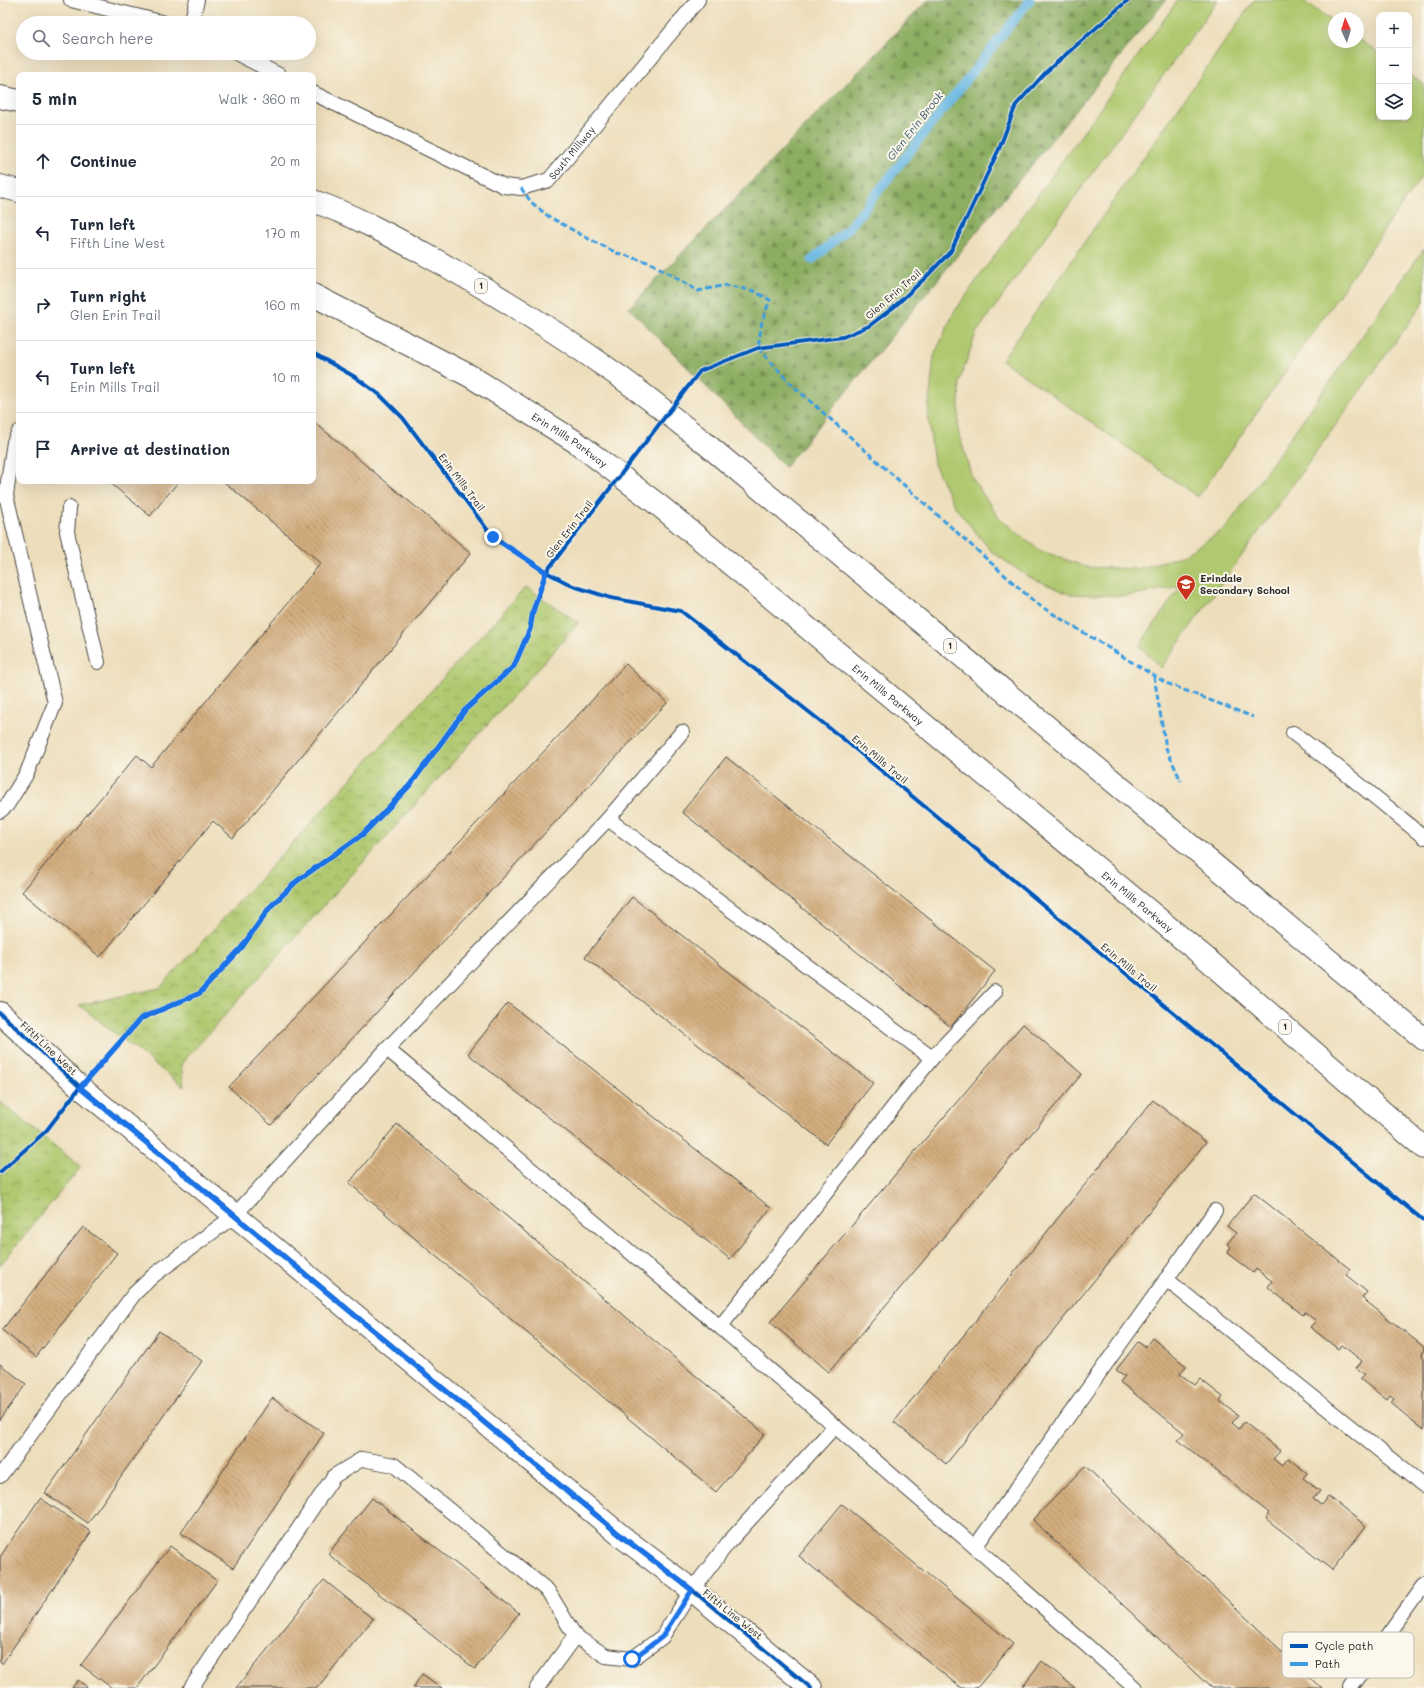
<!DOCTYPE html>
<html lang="en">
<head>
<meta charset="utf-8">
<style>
  body { margin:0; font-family:Mali,sans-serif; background:#f6f6f7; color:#1f2937 }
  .controls { position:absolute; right:12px; top:12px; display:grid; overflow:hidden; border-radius:8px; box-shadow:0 4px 16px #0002 }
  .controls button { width:36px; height:36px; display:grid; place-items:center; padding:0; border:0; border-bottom:1px solid #e0e1e3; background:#fff; color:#1f2937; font:20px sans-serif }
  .compass { position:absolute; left:1328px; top:12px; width:36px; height:36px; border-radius:50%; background:#fff; box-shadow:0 4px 16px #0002; rotate:356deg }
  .stop { position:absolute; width:12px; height:12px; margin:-9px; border:3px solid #1a73e8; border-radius:50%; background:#fff }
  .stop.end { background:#1a73e8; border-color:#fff; box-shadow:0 1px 4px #0008 }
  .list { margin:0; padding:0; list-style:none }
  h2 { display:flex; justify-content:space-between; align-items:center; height:52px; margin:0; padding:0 16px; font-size:17px }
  h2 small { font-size:13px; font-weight:400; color:#747a83 }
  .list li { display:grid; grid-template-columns:26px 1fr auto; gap:12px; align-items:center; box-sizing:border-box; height:72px; padding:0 16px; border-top:1px solid #e0e1e3 }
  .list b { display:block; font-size:15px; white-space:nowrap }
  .list p { margin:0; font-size:13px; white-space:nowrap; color:#747a83 }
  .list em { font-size:13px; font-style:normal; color:#747a83 }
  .icon { flex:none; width:22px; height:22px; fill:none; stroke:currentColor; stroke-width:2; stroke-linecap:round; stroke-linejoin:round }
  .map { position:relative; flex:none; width:1424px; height:1688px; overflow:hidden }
  .search { position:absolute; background:#fff; box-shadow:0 4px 16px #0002; left:16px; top:16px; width:300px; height:44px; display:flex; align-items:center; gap:10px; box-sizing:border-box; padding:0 14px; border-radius:22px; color:#747a83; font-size:15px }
  .panel { position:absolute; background:#fff; box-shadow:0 4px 16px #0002; left:16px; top:72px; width:300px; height:412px; border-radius:8px }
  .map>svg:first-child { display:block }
</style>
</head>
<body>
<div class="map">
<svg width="1424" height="1688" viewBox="0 0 1424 1688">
  <defs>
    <pattern id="forest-firs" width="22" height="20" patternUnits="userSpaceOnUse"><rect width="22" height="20" fill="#8cad62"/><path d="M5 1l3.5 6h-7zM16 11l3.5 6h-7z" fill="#738d51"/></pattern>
    <pattern id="park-crowns" width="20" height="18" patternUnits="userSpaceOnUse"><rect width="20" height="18" fill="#b0c96f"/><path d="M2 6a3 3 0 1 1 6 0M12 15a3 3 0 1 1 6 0" fill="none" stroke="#8fa35b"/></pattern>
    <pattern id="building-back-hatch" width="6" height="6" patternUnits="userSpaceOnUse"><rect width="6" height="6" fill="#d3ad7f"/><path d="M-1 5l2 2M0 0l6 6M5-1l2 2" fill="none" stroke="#ab8d68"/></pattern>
  </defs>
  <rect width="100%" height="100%" fill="#fbf7ec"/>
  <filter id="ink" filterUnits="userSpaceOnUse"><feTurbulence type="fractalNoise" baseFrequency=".025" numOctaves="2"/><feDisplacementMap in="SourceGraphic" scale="8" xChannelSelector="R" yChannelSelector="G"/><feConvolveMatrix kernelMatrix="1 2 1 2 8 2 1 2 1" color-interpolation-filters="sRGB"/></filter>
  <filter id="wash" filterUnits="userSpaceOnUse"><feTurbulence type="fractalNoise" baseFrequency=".012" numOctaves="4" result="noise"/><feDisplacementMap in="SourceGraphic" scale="16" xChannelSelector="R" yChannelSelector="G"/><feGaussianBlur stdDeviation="0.9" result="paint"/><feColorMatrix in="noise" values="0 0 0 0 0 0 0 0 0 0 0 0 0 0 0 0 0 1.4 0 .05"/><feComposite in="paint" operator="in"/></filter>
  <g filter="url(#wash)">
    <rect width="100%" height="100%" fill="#eddebb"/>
    <path fill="url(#forest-firs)" stroke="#5c6c46" d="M 928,0 L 1166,0 L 785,467 L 629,308 Z"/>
    <g fill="url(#park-crowns)" stroke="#6e7a4d">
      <path d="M 526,587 L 579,623 L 181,1064 L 184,1087 L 79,1005 L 160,988 Z"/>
      <path d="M 0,1102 L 81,1167 L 0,1265 Z"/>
    </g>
    <g fill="#b0c96f" stroke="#6e7a4d">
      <path d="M 1178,0 L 1218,0 L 976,333 L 960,380 L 958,430 L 972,478 L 1000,519 L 1039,550 L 1086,567 L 1137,569 L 1184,555 L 1226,528 L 1424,249 L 1424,302 L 1161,668 L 1139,646 L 1181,586 L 1127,596 L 1069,594 L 1027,576 L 992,552 L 955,507 L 934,464 L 928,415 L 934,356 L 954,312 Z"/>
      <path d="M 1254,0 L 1302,0 L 1334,22 L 1334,42 L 1358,42 L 1358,39 L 1379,53 L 1379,117 L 1409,117 L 1409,74 L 1424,84 L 1424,173 L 1198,497 L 1002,360 Z"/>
    </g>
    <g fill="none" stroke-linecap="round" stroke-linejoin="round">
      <path stroke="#6bb8e4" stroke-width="9" d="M 812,260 L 849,228 L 1030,0"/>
    </g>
    <g id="blocks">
      <g fill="url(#building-back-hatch)">
        <path d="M 313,421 L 471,553 L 233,838 L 213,821 L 100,957 L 22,892 L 137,755 L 151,767 L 321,563 L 223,481 L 313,481 Z"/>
        <path d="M 108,481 L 179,481 L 150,516 Z"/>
        <path d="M 626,664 L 667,703 L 271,1125 L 229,1087 Z"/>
        <path d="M 726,757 L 995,971 L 951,1027 L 682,812 Z"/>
        <path d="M 632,897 L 873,1083 L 826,1144 L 585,957 Z"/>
        <path d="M 508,1003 L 771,1208 L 730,1259 L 468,1054 Z"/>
        <path d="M 1023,1024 L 1082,1074 L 829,1372 L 770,1322 Z"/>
        <path d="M 1153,1100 L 1206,1142 L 946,1464 L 894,1422 Z"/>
        <path d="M 397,1124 L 765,1434 L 716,1492 L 349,1183 Z"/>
        <path d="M 1254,1193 L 1350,1269 L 1346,1275 L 1367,1292 L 1362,1298 L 1424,1347 L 1422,1356 L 1424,1358 L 1424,1430 L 1391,1403 L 1394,1399 L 1390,1396 L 1387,1400 L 1360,1379 L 1365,1374 L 1356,1368 L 1362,1361 L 1342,1345 L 1338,1349 L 1310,1327 L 1316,1321 L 1305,1312 L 1303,1315 L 1268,1287 L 1272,1281 L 1256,1269 L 1253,1273 L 1227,1253 L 1231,1247 L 1227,1244 L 1236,1233 L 1227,1226 Z"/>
        <path d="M 83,1227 L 117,1253 L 36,1357 L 2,1330 Z"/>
        <path d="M 159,1331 L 202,1361 L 88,1523 L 45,1493 Z"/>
        <path d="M 1152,1338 L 1186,1366 L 1180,1374 L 1195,1385 L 1200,1379 L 1223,1397 L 1220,1401 L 1238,1415 L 1232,1423 L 1239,1429 L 1244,1422 L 1280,1451 L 1273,1459 L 1282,1466 L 1288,1458 L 1307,1473 L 1303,1478 L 1320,1491 L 1313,1499 L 1321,1505 L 1328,1496 L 1366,1526 L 1332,1570 L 1265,1518 L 1269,1513 L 1178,1440 L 1184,1433 L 1120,1382 L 1125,1376 L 1116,1370 L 1138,1342 L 1145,1347 Z"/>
        <path d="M 0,1364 L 26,1384 L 0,1420 Z"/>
        <path d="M 272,1398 L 324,1433 L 233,1568 L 181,1533 Z"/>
        <path d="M 1085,1466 L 1321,1688 L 1211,1688 L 1033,1520 Z"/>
        <path d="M 40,1498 L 91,1532 L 2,1664 L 0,1662 L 0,1557 Z"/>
        <path d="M 372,1498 L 519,1613 L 475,1669 L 328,1554 Z"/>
        <path d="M 842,1504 L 1013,1644 L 977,1688 L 961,1688 L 799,1556 Z"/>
        <path d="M 170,1546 L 217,1581 L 137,1688 L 112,1688 L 81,1665 Z"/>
        <path d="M 324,1580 L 373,1619 L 317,1688 L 236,1688 Z"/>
        <path d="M 1042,1661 L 1075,1688 L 1021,1688 Z"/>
        <path d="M 422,1674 L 442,1688 L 413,1688 Z"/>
        <path d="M 78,1680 L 88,1688 L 72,1688 Z"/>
      </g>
    </g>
  </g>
  <g filter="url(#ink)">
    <use href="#blocks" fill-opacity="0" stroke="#484641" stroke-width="1"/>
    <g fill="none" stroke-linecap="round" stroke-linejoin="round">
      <g stroke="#484641" stroke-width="16">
        <g id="lane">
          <path d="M 71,0 L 165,23"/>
          <path d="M 191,23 L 197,0"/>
          <path d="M 236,53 L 279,75"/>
          <path id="s1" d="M 313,93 L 504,186 L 521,188 L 549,180 L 698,0"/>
          <path d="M 69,508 L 67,532 L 98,662"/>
          <path d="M 1293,733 C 1338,766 1381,802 1424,837"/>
          <path d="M 0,811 L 7,805 L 27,773 L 55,703 L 6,495 L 14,442 L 19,432"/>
          <path d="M 387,1049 L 720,1327 L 932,1058 L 608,819"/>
          <path d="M 932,1058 L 995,992"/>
          <path d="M 1166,1279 L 1424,1486"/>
          <path d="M 720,1327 L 975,1547 L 1135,1688"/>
          <path d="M 0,1476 L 134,1294 L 154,1275 L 234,1216 L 387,1049 L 608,819 L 682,732"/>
          <path d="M 975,1547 L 1215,1211"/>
          <path d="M 191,1688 L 334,1476 L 362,1459 L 394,1465 L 548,1591 L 575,1636 L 606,1656 L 632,1659 L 662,1637 L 692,1590 L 728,1543 L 835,1426"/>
          <path d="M 537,1688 L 575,1636"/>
          <path d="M 1350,1688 L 1424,1586"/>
        </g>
      </g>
      <g stroke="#484641" stroke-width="24">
        <path id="secondary" d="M 0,1013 L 80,1087 L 625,1539 L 692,1590 L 811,1688"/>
      </g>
      <g stroke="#484641" stroke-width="24">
        <g id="primary">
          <path d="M 0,97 L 19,101"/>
          <path d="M 0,186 L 19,191"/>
          <path d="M 313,201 C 353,215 390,235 428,256 C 494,292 558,333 620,377 C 649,398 677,421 706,444 L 1424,1039"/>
          <path id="s2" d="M 313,295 L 470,376 L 576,442 L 661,507 L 762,590 L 1208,960 L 1424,1148"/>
        </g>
      </g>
      <use href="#lane" stroke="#fff" stroke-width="14"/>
      <use href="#secondary" stroke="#fff" stroke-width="22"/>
      <use href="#primary" stroke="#fff" stroke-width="22"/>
      <g stroke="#3d9ce1" stroke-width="3" stroke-dasharray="6 3" stroke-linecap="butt">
        <path d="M 521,188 L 531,202 L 548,216 L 585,237 L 617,253 L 651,263 L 698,291 L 726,285 L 754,291 L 770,300 L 762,321 L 758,348 L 789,382 L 1037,604 L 1166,683 L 1253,717"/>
        <path d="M 1154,676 L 1166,748 L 1181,781"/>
      </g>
      <g stroke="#fbf7ec" stroke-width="6">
        <g id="cycleway">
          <path d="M 313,353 L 355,377 L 380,395 L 403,418 L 493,537 L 546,572 L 573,586 L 611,598 L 681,611 L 842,738 L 1424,1221"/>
          <path d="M 0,1013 L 80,1087 L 625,1539 L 692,1590 L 811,1688"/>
          <path d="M 0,1172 L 46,1131 L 80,1087 L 141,1019 L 200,993 L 242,947 L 270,907 L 297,881 L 363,834 L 411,784 L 465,710 L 514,666 L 530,629 L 533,611 L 546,572 L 700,371 L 758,348 L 843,337 L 869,326 L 894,307 L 926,277 L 951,251 L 999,149 L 1016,105 L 1047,71 L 1128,0"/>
        </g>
      </g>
      <use href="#cycleway" stroke="#0057b8" stroke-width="4"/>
    </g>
  </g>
  <g fill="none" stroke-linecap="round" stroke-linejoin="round" filter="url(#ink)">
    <path stroke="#1a73e8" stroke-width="5" d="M 493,537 L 546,572 L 533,611 L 530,629 L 514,666 L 465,710 L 411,784 L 363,834 L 297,881 L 270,907 L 242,947 L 200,993 L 141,1018 L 80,1088 L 625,1539 L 692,1590 L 662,1637 L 632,1659"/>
  </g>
  <defs>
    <g id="school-pin" transform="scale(1)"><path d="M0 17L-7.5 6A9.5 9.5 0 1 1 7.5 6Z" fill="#c8321e" stroke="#fbf7ec"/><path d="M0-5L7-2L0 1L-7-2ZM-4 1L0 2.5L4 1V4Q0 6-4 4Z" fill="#fff"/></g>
  </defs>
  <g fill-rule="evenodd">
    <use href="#school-pin" x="1186" y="584"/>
  </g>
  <g text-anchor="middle" stroke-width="4" stroke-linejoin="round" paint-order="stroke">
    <g fill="#fbf7ec" stroke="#696865" stroke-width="1">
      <rect x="475" y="279" width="12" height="14" rx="3"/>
      <rect x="944" y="639" width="12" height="14" rx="3"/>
      <rect x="1279" y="1020" width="12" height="14" rx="3"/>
    </g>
    <g font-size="9" font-weight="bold" fill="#2b2b2b">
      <text x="481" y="289">1</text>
      <text x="950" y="649">1</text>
      <text x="1285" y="1030">1</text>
    </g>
    <g font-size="10" fill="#2b2b2b" stroke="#fbf7ec">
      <text dy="4" stroke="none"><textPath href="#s1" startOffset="294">South Millway</textPath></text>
      <text transform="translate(893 294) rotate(-41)" y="4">Glen Erin Trail</text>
      <text dy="4" stroke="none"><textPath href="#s2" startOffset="295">Erin Mills Parkway</textPath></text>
      <text transform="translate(462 482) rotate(53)" y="4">Erin Mills Trail</text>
      <text transform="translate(569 529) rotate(-52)" y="4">Glen Erin Trail</text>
      <text dy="4" stroke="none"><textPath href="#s2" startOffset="703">Erin Mills Parkway</textPath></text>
      <text transform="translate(880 759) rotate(40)" y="4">Erin Mills Trail</text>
      <text dy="4" stroke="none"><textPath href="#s2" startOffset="1027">Erin Mills Parkway</textPath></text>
      <text transform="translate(1129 967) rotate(40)" y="4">Erin Mills Trail</text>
      <text transform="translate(49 1048) rotate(43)" y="4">Fifth Line West</text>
      <text transform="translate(733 1614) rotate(39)" y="4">Fifth Line West</text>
    </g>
    <g font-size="10" font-weight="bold" fill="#2b2b2b" stroke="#fbf7ec" text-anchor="start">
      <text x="1200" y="582">Erindale<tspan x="1200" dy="12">Secondary School</tspan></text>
    </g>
    <g font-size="11" font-style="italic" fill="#415c6c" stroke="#fbf7ec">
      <text transform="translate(915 126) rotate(-52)" y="4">Glen Erin Brook</text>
    </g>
  </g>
  <rect x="1282" y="1632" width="132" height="46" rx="6" fill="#fbf7ec" stroke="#bdbab2" stroke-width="1"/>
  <rect x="1290" y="1644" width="18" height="4" fill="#0057b8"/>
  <rect x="1290" y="1662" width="18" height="4" fill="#3d9ce1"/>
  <g font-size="11" fill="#2b2b2b">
    <text x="1315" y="1650">Cycle path</text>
    <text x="1315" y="1668">Path</text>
  </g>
</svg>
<div class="controls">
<button>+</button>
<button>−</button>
<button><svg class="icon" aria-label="layers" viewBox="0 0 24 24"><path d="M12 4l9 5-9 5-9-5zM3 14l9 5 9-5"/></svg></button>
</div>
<svg class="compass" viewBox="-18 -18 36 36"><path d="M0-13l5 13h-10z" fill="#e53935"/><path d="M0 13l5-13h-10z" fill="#747a83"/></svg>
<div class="stop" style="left:632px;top:1659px"></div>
<div class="stop end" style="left:493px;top:537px"></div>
<div class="search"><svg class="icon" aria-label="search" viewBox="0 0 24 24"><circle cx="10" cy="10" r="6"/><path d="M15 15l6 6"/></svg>Search here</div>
<section class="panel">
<h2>5 min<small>Walk · 360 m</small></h2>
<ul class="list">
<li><svg class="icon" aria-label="ahead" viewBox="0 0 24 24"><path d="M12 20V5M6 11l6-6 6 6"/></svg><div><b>Continue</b></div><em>20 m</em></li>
<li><svg class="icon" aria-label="left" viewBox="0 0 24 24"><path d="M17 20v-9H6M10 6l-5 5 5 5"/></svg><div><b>Turn left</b><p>Fifth Line West</p></div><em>170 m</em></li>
<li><svg class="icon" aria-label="right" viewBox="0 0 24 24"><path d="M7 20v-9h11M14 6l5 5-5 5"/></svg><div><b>Turn right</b><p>Glen Erin Trail</p></div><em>160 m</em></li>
<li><svg class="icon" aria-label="left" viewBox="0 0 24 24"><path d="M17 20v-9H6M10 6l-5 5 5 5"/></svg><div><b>Turn left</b><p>Erin Mills Trail</p></div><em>10 m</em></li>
<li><svg class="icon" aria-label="arrive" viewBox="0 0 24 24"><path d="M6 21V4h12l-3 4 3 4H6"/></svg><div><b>Arrive at destination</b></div></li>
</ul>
</section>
</div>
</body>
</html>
